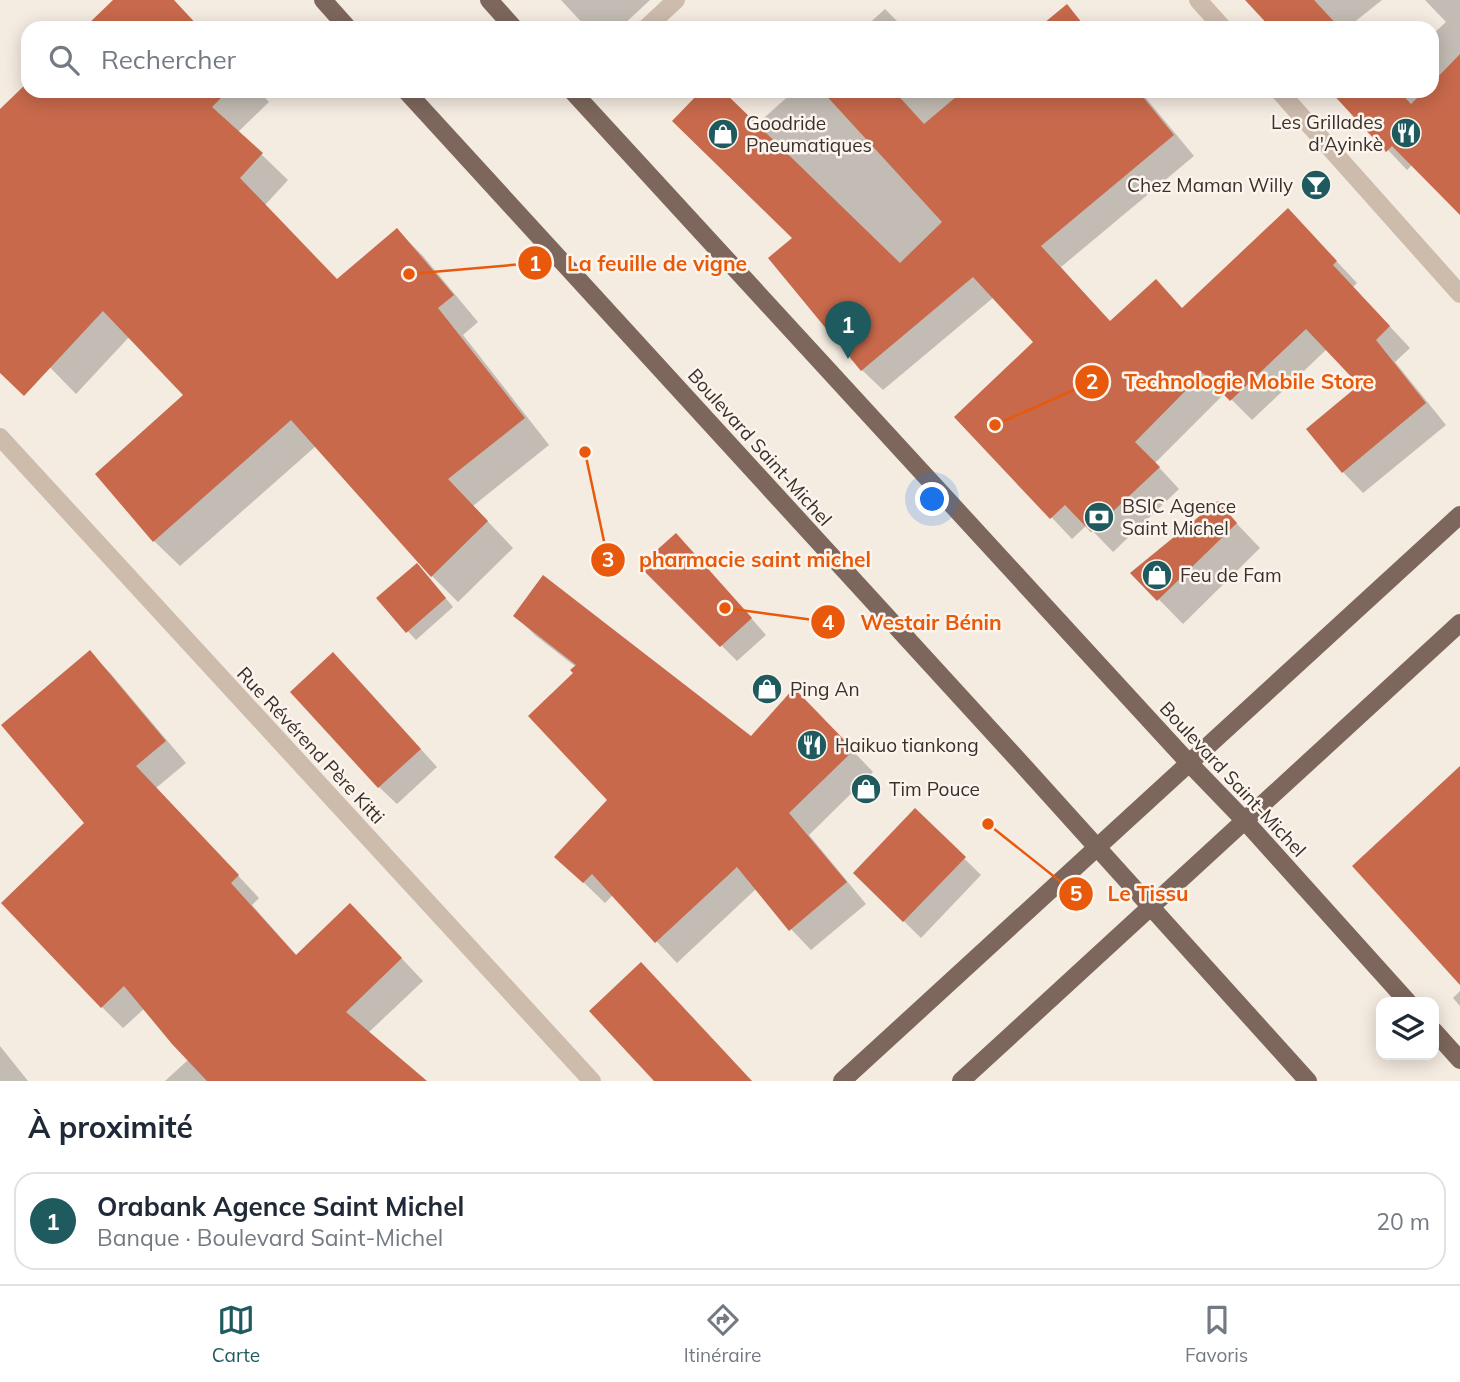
<!DOCTYPE html>
<html lang="fr">
<head>
<meta charset="utf-8">
<style>
  body { margin:0; font-family:Mulish,sans-serif; background:#f2f2f3; color:#1f2937 }
  .controls { position:absolute; right:21px; bottom:21px; display:grid; overflow:hidden; border-radius:14px; box-shadow:0 4px 18px #0003 }
  .controls button { width:63px; height:63px; display:grid; place-items:center; padding:0; border:0; border-bottom:2px solid #e0e1e3; background:#fff; color:#1f2937; font:35px sans-serif }
  .you { position:absolute; left:933px; top:500px; width:24px; height:24px; margin:-18px; border:5px solid #fff; border-radius:50%; background:#1a73e8; box-shadow:0 0 0 10px #1a73e833 }
  .badge { display:grid; place-items:center; width:46px; height:46px; border-radius:50%; background:#1f5a5e; color:#fff; font-size:23px; font-weight:700 }
  .pin { position:absolute; translate:-50% -58px; filter:drop-shadow(0 2px 4px #0008) }
  .pin::after { content:''; position:absolute; top:37px; width:24px; height:21px; background:inherit; clip-path:polygon(0 0,100% 0,50% 100%) }
  .list { margin:0; padding:0; list-style:none }
  h2 { display:flex; justify-content:space-between; align-items:center; height:91px; margin:0; padding:0 28px; font-size:30px }
  h2 small { font-size:23px; font-weight:400; color:#747a83 }
  .list li { display:grid; grid-template-columns:46px 1fr auto; gap:21px; align-items:center; box-sizing:border-box; height:98px; margin:0 14px 14px; padding:0 14px; border:2px solid #e0e1e3; border-radius:21px }
  .list b { display:block; font-size:26px; white-space:nowrap }
  .list p { margin:0; font-size:23px; white-space:nowrap; color:#747a83 }
  .list em { font-size:23px; font-style:normal; color:#747a83 }
  .icon { flex:none; width:38px; height:38px; fill:none; stroke:currentColor; stroke-width:2; stroke-linecap:round; stroke-linejoin:round }
  .map { position:relative; flex:none; width:1460px; height:1081px; overflow:hidden }
  .search { position:absolute; background:#fff; box-shadow:0 4px 18px #0003; left:21px; right:21px; top:21px; height:77px; display:flex; align-items:center; gap:18px; box-sizing:border-box; padding:0 24px; border-radius:21px; color:#747a83; font-size:26px }
  .sheet { height:203px; background:#fff }
  nav { display:flex; justify-content:space-around; align-items:center; box-sizing:border-box; height:98px; border-top:2px solid #e0e1e3; background:#fff; font-size:19px; color:#747a83 }
  nav a { display:grid; justify-items:center; gap:4px }
  nav .on { color:#1f5a5e }
  .map>svg:first-child { display:block }
</style>
</head>
<body>
<div class="map">
<svg width="1460" height="1081" viewBox="0 0 1460 1081">
  <rect width="100%" height="100%" fill="#f4ebe1"/>
  <g fill="#0003">
    <path d="M 561,0 L 650,0 L 620,28 L 587,28 Z"/>
    <path d="M 1248,0 L 1382,0 L 1347,28 L 1274,28 Z"/>
    <path d="M 1425,0 L 1460,0 L 1460,212 L 1413,164 L 1407,170 L 1332,91 L 1432,91 L 1432,35 L 1446,22 Z"/>
    <path d="M 885,9 L 904,28 L 864,28 Z"/>
    <path d="M 28,84 L 28,91 L 259,91 L 269,102 L 238,132 L 288,180 L 265,205 L 337,281 L 397,230 L 423,256 L 478,322 L 463,335 L 549,445 L 473,506 L 513,548 L 458,602 L 432,576 L 316,446 L 180,566 L 154,541 L 186,396 L 130,336 L 76,394 L 0,316 L 0,111 Z"/>
    <path d="M 704,91 L 721,91 L 756,125 L 794,91 L 1140,91 L 1194,156 L 1061,267 L 1111,323 L 1183,309 L 1308,231 L 1357,283 L 1353,287 L 1410,348 L 1395,362 L 1446,425 L 1363,493 L 1343,472 L 1361,386 L 1327,349 L 1252,420 L 1225,393 L 1155,463 L 1179,489 L 1113,552 L 1087,525 L 1072,539 L 957,417 L 1035,342 L 994,297 L 883,390 L 862,370 L 794,238 Z"/>
    <path d="M 1218,504 L 1260,548 L 1183,624 L 1133,573 Z"/>
    <path d="M 692,551 L 766,635 L 737,661 L 642,566 Z"/>
    <path d="M 425,573 L 453,607 L 416,640 L 378,599 Z"/>
    <path d="M 515,616 L 752,738 L 815,711 L 873,772 L 809,835 L 866,904 L 811,950 L 791,929 L 757,888 L 677,963 L 613,895 L 605,903 L 578,877 L 609,800 L 575,673 L 576,667 L 536,636 Z"/>
    <path d="M 90,653 L 111,674 L 186,763 L 156,788 L 259,898 L 252,905 L 297,956 L 372,927 L 423,981 L 368,1033 L 423,1081 L 165,1081 L 188,1060 L 145,1008 L 123,1028 L 102,1007 L 87,824 Z"/>
    <path d="M 351,672 L 437,767 L 397,804 L 379,787 Z"/>
    <path d="M 915,810 L 981,875 L 921,938 L 855,873 Z"/>
    <path d="M 1460,991 L 1460,1006 L 1453,998 Z"/>
    <path d="M 0,1046 L 28,1081 L 0,1081 Z"/>
  </g>
  <g fill="#c8694b">
    <path d="M 113,0 L 174,0 L 200,28 L 84,28 Z"/>
    <path d="M 1245,0 L 1314,0 L 1340,28 L 1271,28 Z"/>
    <path d="M 1067,4 L 1086,28 L 1038,28 Z"/>
    <path d="M 1460,54 L 1460,215 L 1392,146 L 1386,152 L 1330,91 L 1399,91 L 1411,104 L 1424,91 L 1432,91 L 1432,83 Z"/>
    <path d="M 28,82 L 28,91 L 228,91 L 212,107 L 263,153 L 240,178 L 337,279 L 397,228 L 454,295 L 438,308 L 525,418 L 448,479 L 488,521 L 431,577 L 291,420 L 153,542 L 95,474 L 183,395 L 103,311 L 24,396 L 0,373 L 0,109 Z"/>
    <path d="M 701,91 L 723,91 L 900,263 L 942,222 L 822,91 L 894,91 L 924,124 L 963,91 L 1138,91 L 1174,135 L 1041,246 L 1110,321 L 1156,279 L 1182,308 L 1288,208 L 1337,261 L 1333,265 L 1390,326 L 1376,340 L 1426,403 L 1342,473 L 1306,429 L 1359,385 L 1306,329 L 1230,401 L 1203,373 L 1135,442 L 1160,467 L 1091,532 L 1065,505 L 1050,519 L 954,417 L 1033,342 L 973,277 L 861,371 L 768,258 L 792,238 L 672,121 Z"/>
    <path d="M 1218,501 L 1237,523 L 1157,601 L 1130,573 Z"/>
    <path d="M 676,533 L 752,618 L 720,647 L 639,566 Z"/>
    <path d="M 417,563 L 446,598 L 406,633 L 376,598 Z"/>
    <path d="M 543,575 L 751,736 L 794,688 L 854,750 L 789,813 L 847,882 L 789,931 L 737,867 L 655,943 L 592,874 L 583,883 L 554,857 L 607,800 L 528,716 L 573,673 L 570,670 L 576,665 L 513,616 Z"/>
    <path d="M 90,650 L 166,741 L 136,766 L 239,875 L 231,883 L 296,955 L 350,903 L 402,958 L 346,1012 L 427,1081 L 207,1081 L 172,1044 L 124,986 L 101,1008 L 1,903 L 84,823 L 1,725 Z"/>
    <path d="M 333,652 L 421,749 L 378,788 L 290,692 Z"/>
    <path d="M 1460,766 L 1460,985 L 1352,866 Z"/>
    <path d="M 915,808 L 966,857 L 903,922 L 853,873 Z"/>
    <path d="M 641,962 L 752,1081 L 654,1081 L 589,1011 Z"/>
  </g>
  <g fill="none" stroke-linecap="round" stroke-linejoin="round">
    <g stroke="#cdbbac" stroke-width="18">
      <path d="M 1198,0 L 1223,28"/>
      <path d="M 646,28 L 676,0"/>
      <path d="M 1279,91 L 1460,294"/>
      <path d="M 0,437 L 592,1081"/>
    </g>
    <g stroke="#7d675c" stroke-width="18">
      <path d="M 323,0 L 348,28"/>
      <path d="M 489,0 L 514,28"/>
      <path d="M 406,91 L 1020,762 L 1308,1081"/>
      <path d="M 572,91 L 1189,763 L 1245,821 L 1408,1002"/>
      <path d="M 1434,1031 L 1460,1060"/>
      <path d="M 842,1081 L 1460,515"/>
      <path d="M 961,1081 L 1460,623"/>
    </g>
  </g>
  <defs>
    <g id="restaurant-disc" transform="scale(1.575)"><circle r="9.5" fill="#1f5a5e" stroke="#fbf5ee"/><path d="M-5-6h1v4h1v-4h1v4h1v-4h1v5L-1.5 .5V6h-2V.5L-5-1ZM5-6V6H3V1.5H1.5Q1.5-4 5-6Z" fill="#fff"/></g>
    <g id="shop-disc" transform="scale(1.575)"><circle r="9.5" fill="#1f5a5e" stroke="#fbf5ee"/><path d="M-5-2.5h2.3a2.7 3.5 0 0 1 5.4 0H5L5.5 6h-11ZM-1.5-2.5h3a1.5 2.3 0 0 0-3 0Z" fill="#fff"/></g>
    <g id="bar-disc" transform="scale(1.575)"><circle r="9.5" fill="#1f5a5e" stroke="#fbf5ee"/><path d="M-6-5H6L.8 .8V4.5H3.5V6h-7V4.5H-.8V.8Z" fill="#fff"/></g>
    <g id="bank-disc" transform="scale(1.575)"><circle r="9.5" fill="#1f5a5e" stroke="#fbf5ee"/><path d="M-6-4H6V4H-6ZM0-2.3a2.3 2.3 0 1 0 0 4.6a2.3 2.3 0 1 0 0-4.6Z" fill="#fff"/></g>
  </defs>
  <g fill-rule="evenodd">
    <use href="#restaurant-disc" x="1406" y="133"/>
    <use href="#shop-disc" x="723" y="134"/>
    <use href="#bar-disc" x="1316" y="185"/>
    <use href="#bank-disc" x="1099" y="517"/>
    <use href="#shop-disc" x="1157" y="575"/>
    <use href="#shop-disc" x="767" y="689"/>
    <use href="#restaurant-disc" x="812" y="745"/>
    <use href="#shop-disc" x="866" y="789"/>
  </g>
  <g text-anchor="middle" stroke-width="5" stroke-linejoin="round" paint-order="stroke">
    <g font-size="19" fill="#3b302b" stroke="#fbf5ee" text-anchor="start">
      <text x="1383" y="129" text-anchor="end">Les Grillades<tspan x="1383" dy="22">d'Ayinkè</tspan></text>
      <text x="746" y="130">Goodride<tspan x="746" dy="22">Pneumatiques</tspan></text>
      <text x="1293" y="192" text-anchor="end">Chez Maman Willy</text>
      <text x="1122" y="513">BSIC Agence<tspan x="1122" dy="22">Saint Michel</tspan></text>
      <text x="1180" y="582">Feu de Fam</text>
      <text x="790" y="696">Ping An</text>
      <text x="835" y="752">Haikuo tiankong</text>
      <text x="889" y="796">Tim Pouce</text>
    </g>
    <g font-size="19" fill="#3b302b" stroke="#fbf5ee">
      <text transform="translate(760 447) rotate(48)" y="7">Boulevard Saint-Michel</text>
      <text transform="translate(311 745) rotate(47)" y="7">Rue Révérend Père Kitti</text>
      <text transform="translate(1233 779) rotate(47)" y="7">Boulevard Saint-Michel</text>
    </g>
  </g>
  <path fill="none" stroke="#e8590c" stroke-width="2.5" d="M409 274L535 263M995 425L1092 382M585 452L608 560M725 608L828 622M988 824L1076 894"/>
  <g fill="#e8590c" stroke="#fbf5ee" stroke-width="2.5">
    <circle cx="409" cy="274" r="7"/>
    <circle cx="995" cy="425" r="7"/>
    <circle cx="585" cy="452" r="7"/>
    <circle cx="725" cy="608" r="7"/>
    <circle cx="988" cy="824" r="7"/>
    <circle cx="535" cy="263" r="18"/>
    <circle cx="1092" cy="382" r="18"/>
    <circle cx="608" cy="560" r="18"/>
    <circle cx="828" cy="622" r="18"/>
    <circle cx="1076" cy="894" r="18"/>
  </g>
  <g font-size="21" text-anchor="middle" font-weight="bold" fill="#fff">
    <text x="535" y="271">1</text>
    <text x="1092" y="389">2</text>
    <text x="608" y="567">3</text>
    <text x="828" y="630">4</text>
    <text x="1076" y="901">5</text>
  </g>
  <g font-size="21" text-anchor="middle" font-weight="bold" fill="#e8590c" stroke="#fbf5ee" stroke-width="5" stroke-linejoin="round" paint-order="stroke">
    <text x="657" y="271">La feuille de vigne</text>
    <text x="1249" y="389">Technologie Mobile Store</text>
    <text x="755" y="567">pharmacie saint michel</text>
    <text x="931" y="630">Westair Bénin</text>
    <text x="1148" y="901">Le Tissu</text>
  </g>
</svg>
<div class="controls">
<button><svg class="icon" aria-label="layers" viewBox="0 0 24 24"><path d="M12 4l9 5-9 5-9-5zM3 14l9 5 9-5"/></svg></button>
</div>
<div class="you"></div>
<div class="pin badge" style="left:848px;top:359px">1</div>
<div class="search"><svg class="icon" aria-label="search" viewBox="0 0 24 24"><circle cx="10" cy="10" r="6"/><path d="M15 15l6 6"/></svg>Rechercher</div>
</div>
<section class="sheet">
<h2>À proximité<small></small></h2>
<ul class="list">
<li><span class="badge">1</span><div><b>Orabank Agence Saint Michel</b><p>Banque · Boulevard Saint-Michel</p></div><em>20 m</em></li>
</ul>
</section>
<nav>
<a class="on"><svg class="icon" aria-label="map" viewBox="0 0 24 24"><path d="M3 6l6-2 6 2 6-2v14l-6 2-6-2-6 2zM9 4v14M15 6v14"/></svg>Carte</a>
<a><svg class="icon" aria-label="directions" viewBox="0 0 24 24"><path d="M12 3l9 9-9 9-9-9zM9 14v-3h6M13 9l2 2-2 2"/></svg>Itinéraire</a>
<a><svg class="icon" aria-label="saved" viewBox="0 0 24 24"><path d="M7 4h10v16l-5-4-5 4z"/></svg>Favoris</a>
</nav>
</body>
</html>
